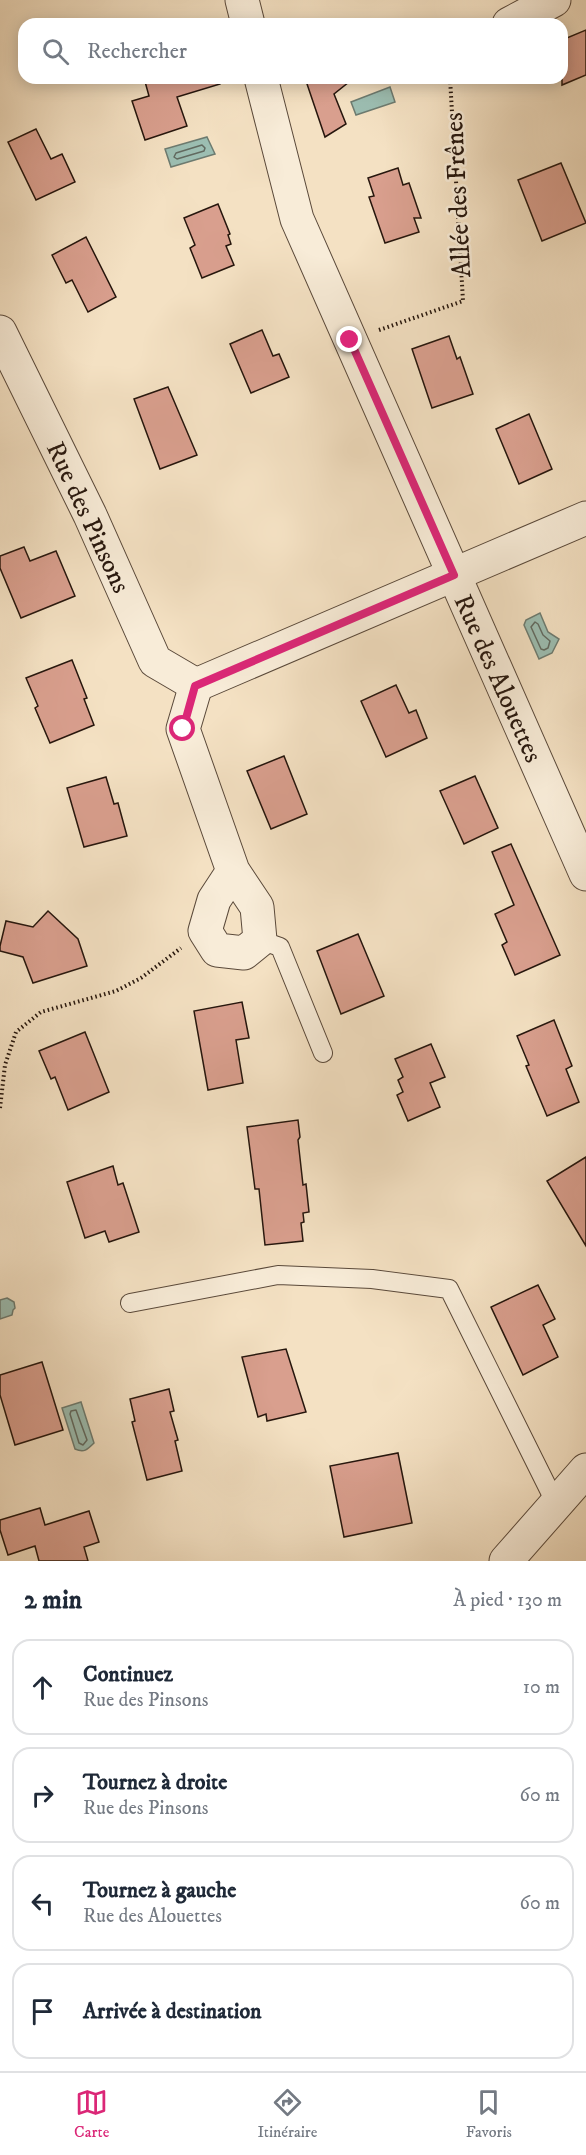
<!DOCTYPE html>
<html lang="fr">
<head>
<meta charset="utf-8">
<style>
  body { margin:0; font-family:"IM FELL DW Pica",serif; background:#f6f6f7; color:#1f2937 }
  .stop { position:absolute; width:18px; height:18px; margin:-14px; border:4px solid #db2777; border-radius:50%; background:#fff }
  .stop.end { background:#db2777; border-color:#fff; box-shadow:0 2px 6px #0008 }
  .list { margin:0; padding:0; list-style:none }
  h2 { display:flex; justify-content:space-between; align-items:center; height:78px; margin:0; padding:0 24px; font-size:26px }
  h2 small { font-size:20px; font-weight:400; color:#747a83 }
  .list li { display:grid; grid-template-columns:39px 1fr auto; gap:18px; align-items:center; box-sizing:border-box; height:96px; margin:0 12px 12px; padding:0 12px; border:2px solid #e0e1e3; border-radius:18px }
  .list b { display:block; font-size:22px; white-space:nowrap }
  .list p { margin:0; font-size:20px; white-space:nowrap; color:#747a83 }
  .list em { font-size:20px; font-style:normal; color:#747a83 }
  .icon { flex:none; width:33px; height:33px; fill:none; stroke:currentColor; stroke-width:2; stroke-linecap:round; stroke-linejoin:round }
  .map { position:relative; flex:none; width:586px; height:1561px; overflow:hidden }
  .search { position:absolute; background:#fff; box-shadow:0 3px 15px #0003; left:18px; right:18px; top:18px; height:66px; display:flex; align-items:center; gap:15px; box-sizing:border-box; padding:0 21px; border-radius:18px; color:#747a83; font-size:22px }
  .sheet { height:510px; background:#fff }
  nav { display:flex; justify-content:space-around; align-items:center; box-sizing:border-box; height:84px; border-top:2px solid #e0e1e3; background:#fff; font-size:16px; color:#747a83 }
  nav a { display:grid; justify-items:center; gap:3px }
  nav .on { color:#db2777 }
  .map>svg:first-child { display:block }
</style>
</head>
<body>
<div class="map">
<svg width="586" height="1561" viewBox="0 0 586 1561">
  <rect width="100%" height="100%" fill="#f4e1c3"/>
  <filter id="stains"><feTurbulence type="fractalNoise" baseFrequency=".00333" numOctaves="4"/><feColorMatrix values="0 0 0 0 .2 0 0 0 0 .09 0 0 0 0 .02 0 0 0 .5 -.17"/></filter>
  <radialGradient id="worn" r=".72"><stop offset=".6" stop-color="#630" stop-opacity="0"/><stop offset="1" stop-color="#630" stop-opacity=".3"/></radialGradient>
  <g fill="#9cbeb2" stroke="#6d7b70" stroke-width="1.5">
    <path d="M 390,87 L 395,102 L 356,115 L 351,102 Z"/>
    <path d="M 207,137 L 215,154 L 171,167 L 165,149 Z"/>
    <path d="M 540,613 L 548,632 L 559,639 L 552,653 L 539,659 L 524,625 L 526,620 Z"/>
    <path d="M 7,1298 L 14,1302 L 15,1308 L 13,1310 L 12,1315 L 0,1319 L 0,1300 Z"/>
    <path d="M 81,1402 L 94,1443 C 87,1450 84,1453 75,1449 L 62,1408 Z"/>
  </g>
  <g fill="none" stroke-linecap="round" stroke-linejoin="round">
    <g stroke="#616a60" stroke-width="1.5">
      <path d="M 202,145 L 205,148 L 204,151 L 177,159 L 174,157 L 176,153 Z"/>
      <path d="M 535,622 L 538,624 L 543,635 L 550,641 L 548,648 L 544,650 L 541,649 L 531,627 Z"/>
      <path d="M 76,1410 L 87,1440 L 83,1445 L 79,1443 L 70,1414 L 71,1411 Z"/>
    </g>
  </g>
  <g fill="#d99f8e" stroke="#26160d" stroke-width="1.5">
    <path d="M 586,30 L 586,75 L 562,85 L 562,40 Z"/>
    <path d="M 144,78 L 219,78 L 220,84 L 177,97 L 187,126 L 145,140 L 132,101 L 149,96 Z"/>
    <path d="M 305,78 L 354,78 L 334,94 L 346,124 L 325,137 Z"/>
    <path d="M 36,129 L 51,159 L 62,154 L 75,182 L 36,200 L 8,142 Z"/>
    <path d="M 561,163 L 586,223 L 542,241 L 518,180 Z"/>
    <path d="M 398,168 L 403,185 L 409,183 L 421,218 L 414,218 L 419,232 L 385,243 L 369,197 L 374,196 L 368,178 Z"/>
    <path d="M 218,204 L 230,234 L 228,235 L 231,244 L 226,246 L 234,265 L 202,278 L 190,248 L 195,245 L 184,218 Z"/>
    <path d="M 86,237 L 116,297 L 88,312 L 72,280 L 66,283 L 52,255 Z"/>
    <path d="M 262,330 L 273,356 L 279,354 L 289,377 L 251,393 L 230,344 Z"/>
    <path d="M 449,336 L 457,359 L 460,357 L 473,394 L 432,408 L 412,349 Z"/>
    <path d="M 168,387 L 197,455 L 160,469 L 134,399 Z"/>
    <path d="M 529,414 L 552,469 L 519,484 L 496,429 Z"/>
    <path d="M 24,547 L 30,561 L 56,551 L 75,596 L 21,618 L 0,568 L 0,556 Z"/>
    <path d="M 72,660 L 87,698 L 84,699 L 94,725 L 50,743 L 35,708 L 38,706 L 26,678 Z"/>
    <path d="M 396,685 L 409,713 L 416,710 L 427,738 L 386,757 L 361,701 Z"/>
    <path d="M 284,756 L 307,814 L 271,829 L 247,771 Z"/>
    <path d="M 475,776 L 498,828 L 464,844 L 440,791 Z"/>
    <path d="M 106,777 L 114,804 L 118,803 L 127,836 L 84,847 L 67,788 Z"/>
    <path d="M 511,844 L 560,955 L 515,975 L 502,945 L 507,942 L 495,914 L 514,905 L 492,852 Z"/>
    <path d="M 48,911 L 78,939 L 87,966 L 33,983 L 23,957 L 0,951 L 0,946 L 6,921 L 33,927 Z"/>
    <path d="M 358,934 L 384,996 L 341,1014 L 317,951 Z"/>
    <path d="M 242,1002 L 249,1038 L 236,1040 L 243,1083 L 208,1090 L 194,1011 Z"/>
    <path d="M 554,1020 L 572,1066 L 566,1069 L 579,1102 L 547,1116 L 526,1066 L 529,1065 L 517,1036 Z"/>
    <path d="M 85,1032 L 109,1092 L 68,1110 L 55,1077 L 51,1079 L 39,1051 Z"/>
    <path d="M 431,1044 L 445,1077 L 430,1083 L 440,1107 L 408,1121 L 397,1095 L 403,1092 L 398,1080 L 403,1077 L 395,1059 Z"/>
    <path d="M 298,1120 L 300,1137 L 298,1140 L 303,1185 L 306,1184 L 309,1212 L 303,1213 L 304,1222 L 301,1223 L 303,1241 L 265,1245 L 259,1189 L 255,1189 L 247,1127 Z"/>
    <path d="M 586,1157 L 586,1246 L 547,1181 Z"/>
    <path d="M 113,1166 L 118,1185 L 123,1183 L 139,1232 L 109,1242 L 105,1231 L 85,1238 L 67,1182 Z"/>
    <path d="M 538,1285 L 555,1319 L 543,1325 L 558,1357 L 523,1375 L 491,1307 Z"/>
    <path d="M 286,1349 L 306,1412 L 267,1421 L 266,1414 L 258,1417 L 242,1357 Z"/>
    <path d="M 42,1362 L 63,1430 L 15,1445 L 0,1395 L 0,1375 Z"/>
    <path d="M 169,1389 L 174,1411 L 170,1412 L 178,1440 L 175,1441 L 182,1471 L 147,1480 L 132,1422 L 135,1421 L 130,1399 Z"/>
    <path d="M 398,1453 L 412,1523 L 344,1537 L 330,1466 Z"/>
    <path d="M 40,1508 L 45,1525 L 89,1511 L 99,1542 L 84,1547 L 88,1561 L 39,1561 L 35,1546 L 8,1555 L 0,1530 L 0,1520 Z"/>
  </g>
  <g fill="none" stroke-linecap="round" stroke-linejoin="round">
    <g stroke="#5a493a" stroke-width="20">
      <g id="lane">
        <path d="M 260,940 L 280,947 L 323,1053"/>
        <path d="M 130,1303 L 278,1275 L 372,1279 L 449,1289 L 556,1504"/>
      </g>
    </g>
    <g stroke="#5a493a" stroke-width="35">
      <g id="street">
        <path d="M 242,0 L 248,24"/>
        <path d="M 509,24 L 554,0"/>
        <path d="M 261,78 L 297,219 L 586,874"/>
        <path d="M 0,332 L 90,515 L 155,661 L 196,685 L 586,518"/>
        <path d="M 196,685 L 183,729 L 233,871 L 214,900 L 205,931 L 217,950 L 244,953 L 260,940 L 257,907 L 233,871"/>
        <path d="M 506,1561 L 586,1470"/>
      </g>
    </g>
    <g stroke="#26160d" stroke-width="4" stroke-dasharray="1.5 3" stroke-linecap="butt">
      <path d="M 379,330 L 463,301 L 450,78"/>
      <path d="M 0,1108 L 5,1065 L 16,1032 L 41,1012 L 116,991 L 141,978 L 181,948"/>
    </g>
    <use href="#lane" stroke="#f8ecd8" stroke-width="18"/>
    <use href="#street" stroke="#f8ecd8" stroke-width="33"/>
  </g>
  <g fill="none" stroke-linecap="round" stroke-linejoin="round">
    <path stroke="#db2777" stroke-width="8" d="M 183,729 L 195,686 L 454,575 L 350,340"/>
  </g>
  <g text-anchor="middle" stroke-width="5" stroke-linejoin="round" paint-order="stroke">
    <g font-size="26" fill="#26160d" stroke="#f8ecd8">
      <text transform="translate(457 195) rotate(-93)" y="9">Allée des Frênes</text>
      <text transform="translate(89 517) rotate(65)" y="9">Rue des Pinsons</text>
      <text transform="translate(499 678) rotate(66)" y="9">Rue des Alouettes</text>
    </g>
  </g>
  <rect width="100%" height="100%" filter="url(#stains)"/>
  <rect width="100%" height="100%" fill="url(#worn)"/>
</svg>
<div class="stop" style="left:183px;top:729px"></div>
<div class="stop end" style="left:350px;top:340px"></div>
<div class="search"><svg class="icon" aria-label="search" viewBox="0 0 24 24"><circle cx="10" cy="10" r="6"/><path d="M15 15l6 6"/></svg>Rechercher</div>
</div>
<section class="sheet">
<h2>2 min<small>À pied · 130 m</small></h2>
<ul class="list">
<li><svg class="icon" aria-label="ahead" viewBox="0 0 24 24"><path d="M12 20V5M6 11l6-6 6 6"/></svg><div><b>Continuez</b><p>Rue des Pinsons</p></div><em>10 m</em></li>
<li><svg class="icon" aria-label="right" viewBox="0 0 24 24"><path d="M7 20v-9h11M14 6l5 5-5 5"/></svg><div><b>Tournez à droite</b><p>Rue des Pinsons</p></div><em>60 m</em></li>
<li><svg class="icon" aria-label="left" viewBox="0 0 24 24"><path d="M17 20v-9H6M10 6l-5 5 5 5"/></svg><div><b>Tournez à gauche</b><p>Rue des Alouettes</p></div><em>60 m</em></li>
<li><svg class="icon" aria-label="arrive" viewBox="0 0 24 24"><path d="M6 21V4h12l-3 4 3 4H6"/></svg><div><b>Arrivée à destination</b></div></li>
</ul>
</section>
<nav>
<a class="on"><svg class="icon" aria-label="map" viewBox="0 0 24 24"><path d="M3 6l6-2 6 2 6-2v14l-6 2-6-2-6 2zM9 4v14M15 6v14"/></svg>Carte</a>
<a><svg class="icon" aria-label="directions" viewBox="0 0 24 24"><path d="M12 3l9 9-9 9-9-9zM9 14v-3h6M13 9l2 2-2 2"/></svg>Itinéraire</a>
<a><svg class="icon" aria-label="saved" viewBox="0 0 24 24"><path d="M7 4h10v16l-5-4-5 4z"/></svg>Favoris</a>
</nav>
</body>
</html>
